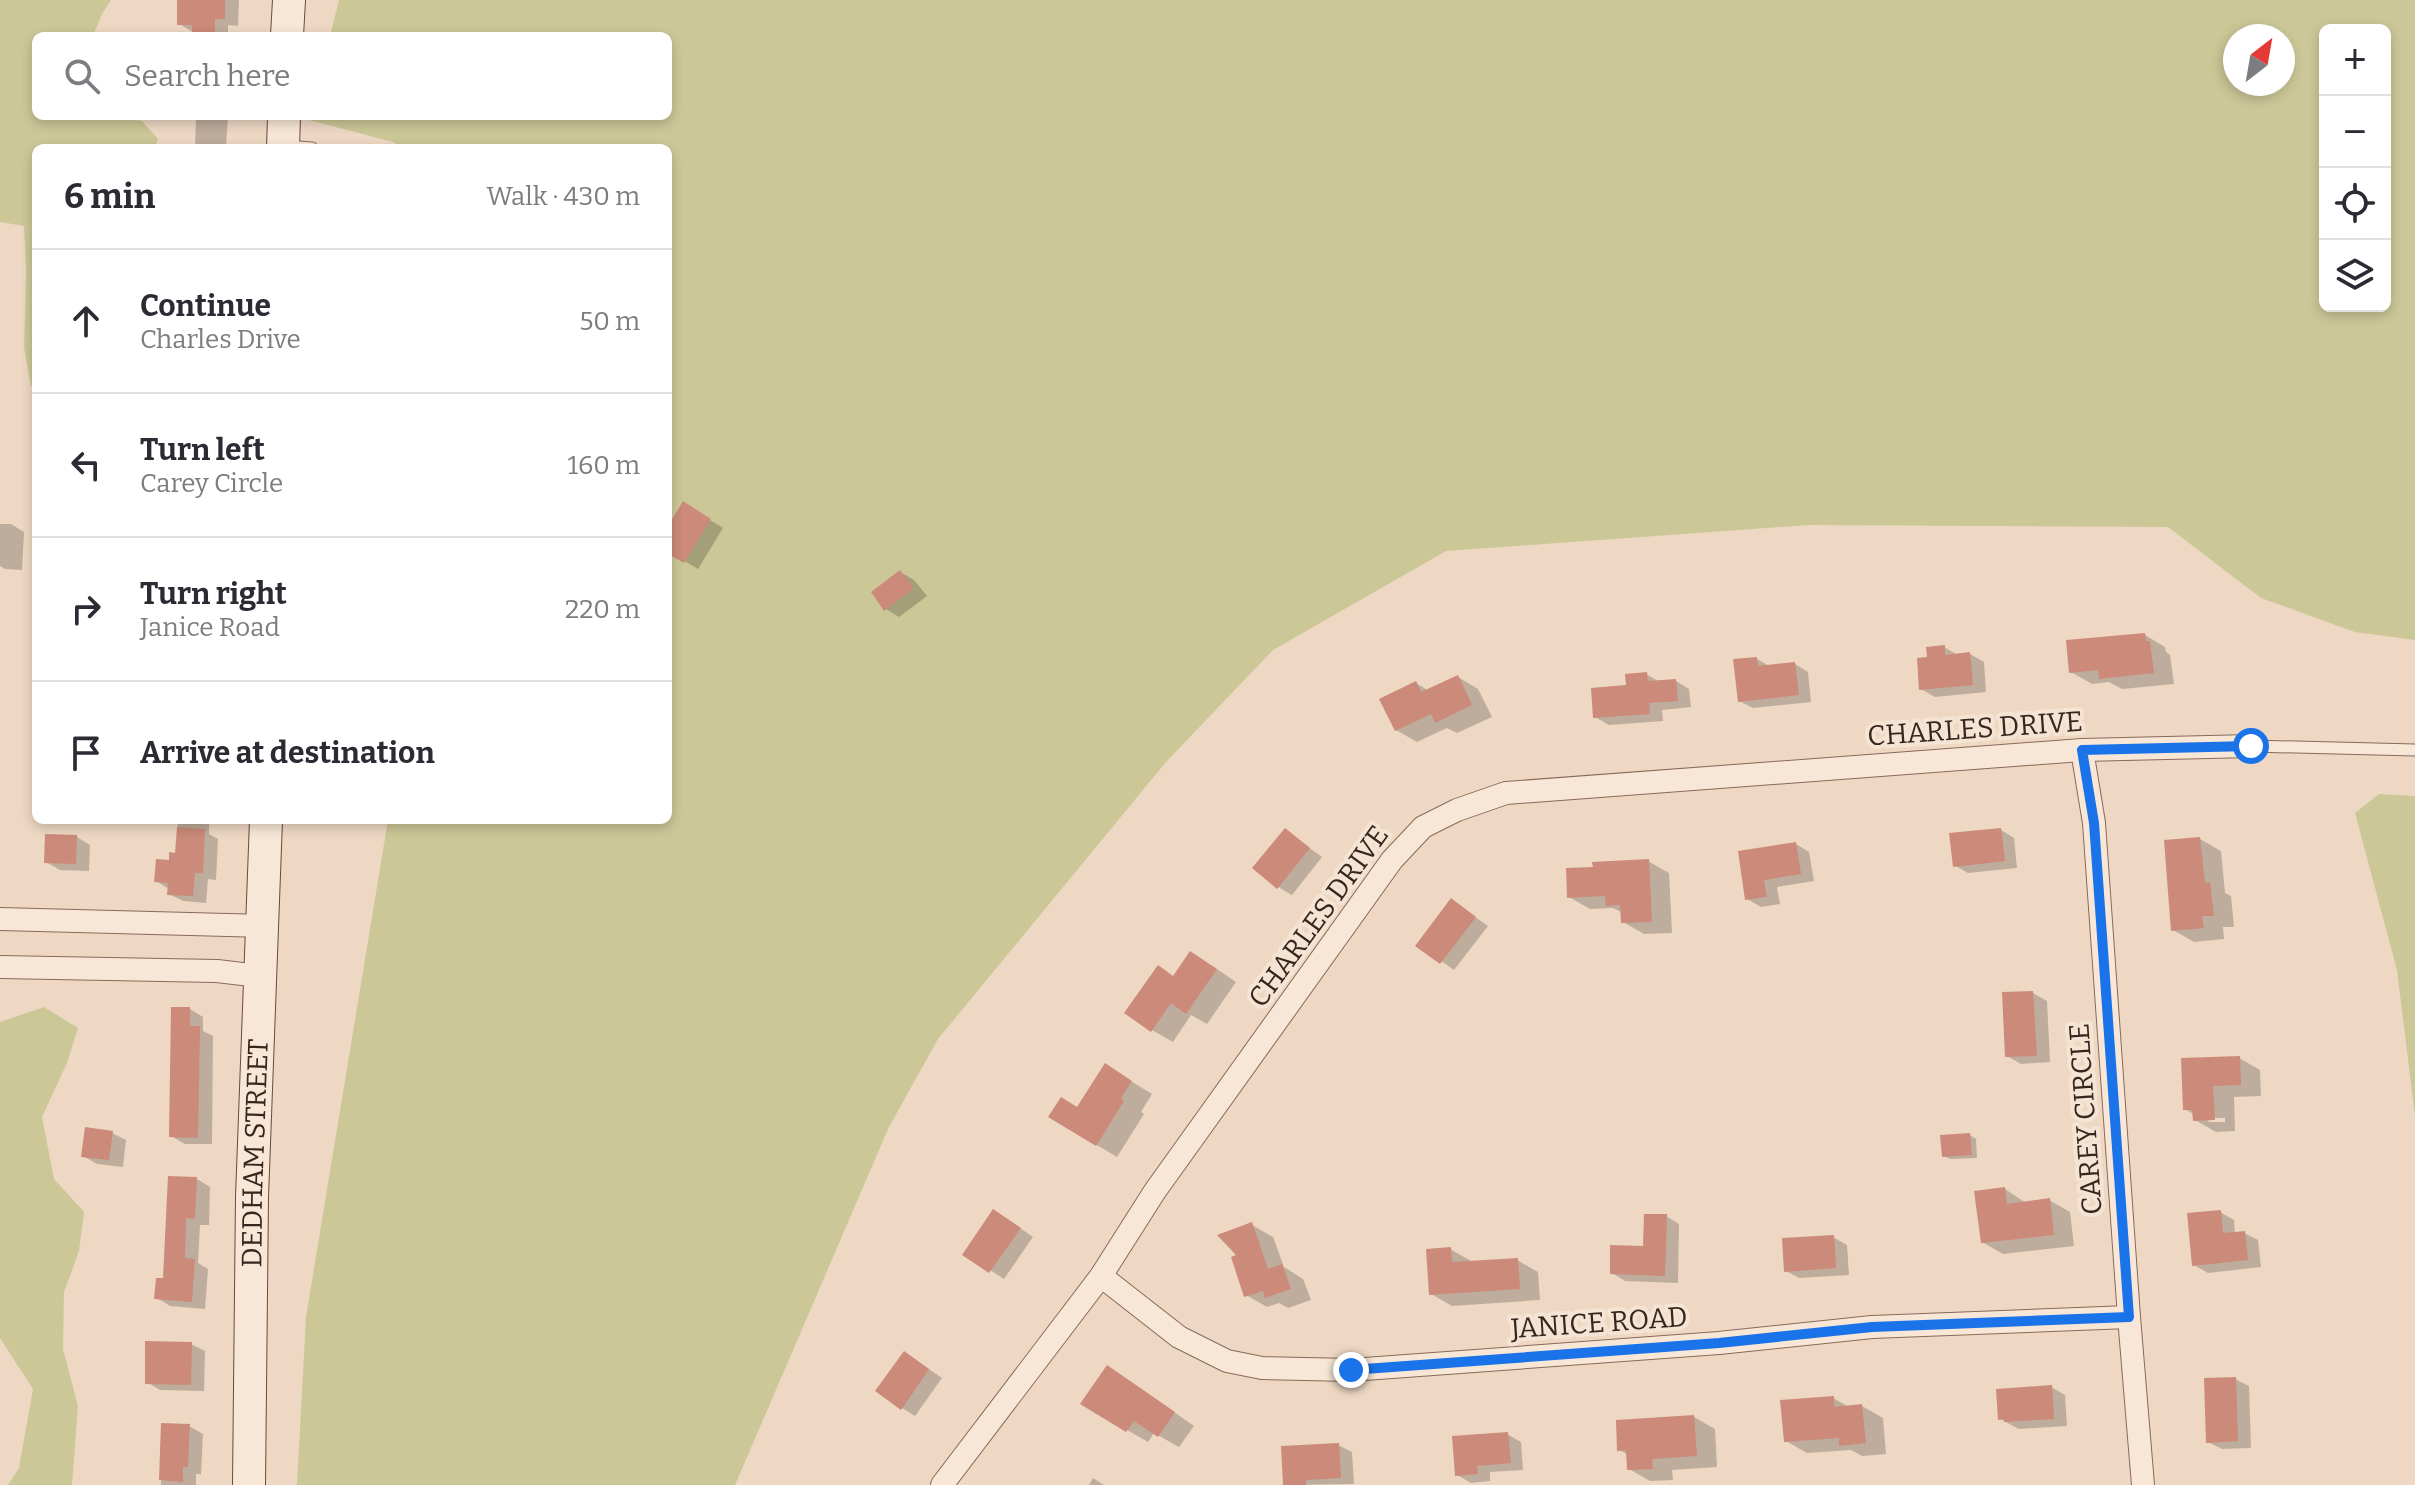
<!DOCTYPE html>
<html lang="en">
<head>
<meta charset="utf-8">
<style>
  body { margin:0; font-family:Bitter,serif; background:#f7f7f7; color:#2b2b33 }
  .controls { position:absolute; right:24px; top:24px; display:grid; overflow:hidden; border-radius:12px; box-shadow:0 4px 12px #0003 }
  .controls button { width:72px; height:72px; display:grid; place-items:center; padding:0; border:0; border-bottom:2px solid #e1e1e2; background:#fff; color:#2b2b33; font:40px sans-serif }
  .compass { position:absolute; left:2223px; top:24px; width:72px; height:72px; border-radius:50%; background:#fff; box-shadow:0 4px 12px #0003; rotate:31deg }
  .stop { position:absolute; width:24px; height:24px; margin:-18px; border:6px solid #1a73e8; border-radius:50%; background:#fff }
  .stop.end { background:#1a73e8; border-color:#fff; box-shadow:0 2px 8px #0008 }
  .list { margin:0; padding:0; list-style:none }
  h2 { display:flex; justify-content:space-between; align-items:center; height:104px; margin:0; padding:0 32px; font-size:34px }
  h2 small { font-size:26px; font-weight:400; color:#7c7c81 }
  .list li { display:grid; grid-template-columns:52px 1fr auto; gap:24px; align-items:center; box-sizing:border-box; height:144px; padding:0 32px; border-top:2px solid #e1e1e2 }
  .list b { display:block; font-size:30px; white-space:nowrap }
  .list p { margin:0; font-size:26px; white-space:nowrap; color:#7c7c81 }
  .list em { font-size:26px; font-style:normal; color:#7c7c81 }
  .icon { flex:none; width:44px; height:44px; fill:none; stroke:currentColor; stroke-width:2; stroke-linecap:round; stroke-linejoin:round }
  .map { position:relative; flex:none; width:2415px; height:1485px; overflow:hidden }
  .search { position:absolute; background:#fff; box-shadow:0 4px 12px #0003; left:32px; top:32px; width:640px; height:88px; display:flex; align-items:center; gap:20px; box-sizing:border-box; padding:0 28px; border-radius:12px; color:#7c7c81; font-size:30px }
  .panel { position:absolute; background:#fff; box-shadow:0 4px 12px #0003; left:32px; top:144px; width:640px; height:680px; border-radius:12px }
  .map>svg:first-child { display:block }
</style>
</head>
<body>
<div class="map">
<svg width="2415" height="1485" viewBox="0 0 2415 1485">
  <rect width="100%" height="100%" fill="#eed8c3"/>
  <g fill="#ccc797" fill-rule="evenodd">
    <path d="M 0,0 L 111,0 L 102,14 L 93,36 L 36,36 L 36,116 L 107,116 L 142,121 L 158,139 L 155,148 L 36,148 L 36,386 L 31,386 L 24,348 L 26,272 L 24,226 L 0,222 Z"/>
    <path d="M 339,0 L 2415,0 L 2415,640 L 2355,632 L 2261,598 L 2168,527 L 1808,525 L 1446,551 L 1273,650 L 1166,762 L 938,1039 L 889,1127 L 735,1485 L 297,1485 L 306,1317 L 388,820 L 668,820 L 668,148 L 405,148 L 393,142 L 309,120 L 310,116 L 668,116 L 668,36 L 330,36 ZM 2325,30 L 2385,30 L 2385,306 L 2325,306 ZM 2235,36 L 2283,36 L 2283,84 L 2235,84 Z"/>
    <path d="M 2379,794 L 2415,796 L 2415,1116 L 2397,970 L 2355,813 Z"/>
    <path d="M 44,1007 L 78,1028 L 67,1063 L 42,1117 L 54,1179 L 84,1212 L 79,1251 L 64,1292 L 63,1349 L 78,1406 L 72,1485 L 8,1485 L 19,1468 L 33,1389 L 0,1338 L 0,1022 Z"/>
  </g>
  <g fill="#0003" fill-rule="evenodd">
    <path d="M 179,0 L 239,0 L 238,26 L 228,25 L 228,36 L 194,36 L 193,32 L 179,24 Z"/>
    <path d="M 196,116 L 228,116 L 226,148 L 195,148 Z"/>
    <path d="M 684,504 L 723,528 L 698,569 L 668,551 L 668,530 Z"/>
    <path d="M 0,524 L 11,524 L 24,532 L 22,570 L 5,569 L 0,566 Z"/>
    <path d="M 900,572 L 914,580 L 927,596 L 899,617 L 886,609 Z"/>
    <path d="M 2145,635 L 2165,647 L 2166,652 L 2170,655 L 2174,684 L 2122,689 L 2109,682 L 2092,684 L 2071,672 Z"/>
    <path d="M 1944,647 L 1958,655 L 1970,654 L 1984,662 L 1986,692 L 1935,697 L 1921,689 L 1929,659 Z"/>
    <path d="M 1757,659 L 1771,667 L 1795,664 L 1808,672 L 1811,702 L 1753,708 L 1739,701 Z"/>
    <path d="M 1646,674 L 1660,682 L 1676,681 L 1689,689 L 1691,707 L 1662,710 L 1663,721 L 1609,725 L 1595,717 Z"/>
    <path d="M 1458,677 L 1478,689 L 1492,717 L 1457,733 L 1447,728 L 1417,742 L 1396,730 L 1416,683 L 1429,691 Z"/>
    <path d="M 178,820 L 209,820 L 209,834 L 218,839 L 216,880 L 208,879 L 206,903 L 183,901 L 169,894 L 169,889 L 156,881 L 176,855 Z"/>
    <path d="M 2001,830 L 2014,838 L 2017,868 L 1968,873 L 1954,865 Z"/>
    <path d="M 1286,831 L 1322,857 L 1292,895 L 1278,887 Z"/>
    <path d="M 77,837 L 90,845 L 89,871 L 60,870 L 46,862 Z"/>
    <path d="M 2200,839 L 2221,851 L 2225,893 L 2231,896 L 2234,927 L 2223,927 L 2224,939 L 2194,942 L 2173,930 Z"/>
    <path d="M 1796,844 L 1809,852 L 1814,881 L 1777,887 L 1780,904 L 1761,907 L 1747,899 L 1740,853 Z"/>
    <path d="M 1648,861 L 1669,873 L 1672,933 L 1644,934 L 1623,922 L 1623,913 L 1613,908 L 1590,909 L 1569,897 Z"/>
    <path d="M 1451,900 L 1488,926 L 1454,970 L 1418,945 Z"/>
    <path d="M 1211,965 L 1236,982 L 1207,1024 L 1191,1015 L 1173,1042 L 1152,1030 L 1174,977 Z"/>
    <path d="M 2033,993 L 2047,1001 L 2050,1062 L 2021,1064 L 2007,1056 Z"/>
    <path d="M 190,1009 L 203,1017 L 203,1031 L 213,1036 L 212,1144 L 185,1144 L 171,1136 Z"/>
    <path d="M 2239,1058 L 2260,1070 L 2261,1096 L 2234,1097 L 2235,1131 L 2216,1132 L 2195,1120 L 2195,1115 L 2185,1109 ZM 2206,1118 L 2225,1118 L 2225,1122 L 2209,1122 Z"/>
    <path d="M 1126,1078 L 1152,1094 L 1141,1112 L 1144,1114 L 1117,1157 L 1097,1145 L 1078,1109 Z"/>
    <path d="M 112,1133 L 126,1140 L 123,1167 L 97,1164 L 83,1156 Z"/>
    <path d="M 1970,1135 L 1976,1139 L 1977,1158 L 1950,1159 L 1944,1156 Z"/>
    <path d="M 197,1179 L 210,1187 L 209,1225 L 200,1225 L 198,1263 L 208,1269 L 205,1309 L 170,1306 L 157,1298 L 165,1281 Z"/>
    <path d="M 2005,1189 L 2026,1203 L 2049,1200 L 2070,1212 L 2074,1246 L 2003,1254 L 1982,1242 Z"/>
    <path d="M 2220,1212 L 2234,1220 L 2235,1234 L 2244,1233 L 2258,1240 L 2261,1267 L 2208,1273 L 2194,1265 Z"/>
    <path d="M 1666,1216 L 1679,1224 L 1678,1283 L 1625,1281 L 1612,1273 L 1645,1248 Z"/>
    <path d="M 1007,1219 L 1033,1237 L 1004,1279 L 965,1254 Z"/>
    <path d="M 1252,1225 L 1273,1237 L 1284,1267 L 1303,1279 L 1311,1300 L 1288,1308 L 1279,1303 L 1267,1307 L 1246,1295 L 1240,1256 Z"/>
    <path d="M 1833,1237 L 1847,1245 L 1849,1275 L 1799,1278 L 1786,1271 Z"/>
    <path d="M 1450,1249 L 1471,1261 L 1517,1260 L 1538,1272 L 1540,1300 L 1452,1306 L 1431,1294 Z"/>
    <path d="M 191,1344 L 205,1351 L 204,1391 L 160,1390 L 147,1382 Z"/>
    <path d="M 917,1361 L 942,1378 L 915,1416 L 902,1408 Z"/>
    <path d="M 2235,1379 L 2249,1386 L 2251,1448 L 2222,1449 L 2208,1442 Z"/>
    <path d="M 1128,1380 L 1194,1426 L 1179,1447 L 1154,1433 L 1148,1442 L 1127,1430 Z"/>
    <path d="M 2051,1387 L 2065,1395 L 2067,1426 L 2019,1429 L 2000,1419 Z"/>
    <path d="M 1833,1398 L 1849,1407 L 1862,1406 L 1883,1418 L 1886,1454 L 1862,1456 L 1851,1450 L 1807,1453 L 1786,1441 Z"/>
    <path d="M 1694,1417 L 1715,1429 L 1717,1467 L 1672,1470 L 1673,1480 L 1650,1481 L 1629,1469 L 1629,1455 L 1619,1450 Z"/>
    <path d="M 163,1425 L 189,1426 L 203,1434 L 201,1474 L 196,1474 L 196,1485 L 161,1485 Z"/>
    <path d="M 1507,1434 L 1521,1442 L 1523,1470 L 1490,1472 L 1490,1481 L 1471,1483 L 1457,1475 Z"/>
    <path d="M 1338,1445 L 1352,1452 L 1354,1484 L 1285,1485 Z"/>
    <path d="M 1093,1478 L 1104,1485 L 1089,1485 Z"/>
  </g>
  <g fill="#cb8a7a">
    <path d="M 177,0 L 225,0 L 225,19 L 215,19 L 215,36 L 192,36 L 192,25 L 177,25 Z"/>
    <path d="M 683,501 L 711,519 L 684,563 L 668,554 L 668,526 Z"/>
    <path d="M 900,570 L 914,588 L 884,611 L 871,592 Z"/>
    <path d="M 2145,633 L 2146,641 L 2150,641 L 2154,673 L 2099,679 L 2098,670 L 2069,673 L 2066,640 Z"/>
    <path d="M 1945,645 L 1945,655 L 1970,652 L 1973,685 L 1919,690 L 1917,658 L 1927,657 L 1926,647 Z"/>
    <path d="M 1757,657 L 1758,666 L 1795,662 L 1799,695 L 1738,702 L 1733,659 Z"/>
    <path d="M 1647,672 L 1648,681 L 1676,679 L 1678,701 L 1649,703 L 1650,714 L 1593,718 L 1591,688 L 1626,685 L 1625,674 Z"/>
    <path d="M 1458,675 L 1472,705 L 1435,723 L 1431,714 L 1395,731 L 1379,699 L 1416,681 L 1421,692 Z"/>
    <path d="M 177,827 L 205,829 L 203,873 L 195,873 L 193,896 L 167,895 L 168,883 L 154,882 L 156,859 L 169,860 L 169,852 L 175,853 Z"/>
    <path d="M 1285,828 L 1310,848 L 1277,889 L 1252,868 Z"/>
    <path d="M 2001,828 L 2005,861 L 1953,867 L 1949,833 Z"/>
    <path d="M 45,834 L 77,835 L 76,864 L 44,863 Z"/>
    <path d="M 2200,837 L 2205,883 L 2210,882 L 2214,916 L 2202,916 L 2204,928 L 2171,931 L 2164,840 Z"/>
    <path d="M 1796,842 L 1801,874 L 1764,880 L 1767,897 L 1745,900 L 1738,851 Z"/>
    <path d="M 1649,859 L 1652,922 L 1621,923 L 1620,905 L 1606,906 L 1605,896 L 1567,898 L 1566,868 L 1593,867 L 1592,862 Z"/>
    <path d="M 1451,898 L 1476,917 L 1440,964 L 1415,946 Z"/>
    <path d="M 1190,951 L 1217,969 L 1186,1014 L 1171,1003 L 1151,1032 L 1124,1013 L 1158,965 L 1173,976 Z"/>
    <path d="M 2033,991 L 2037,1056 L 2005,1057 L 2002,992 Z"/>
    <path d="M 171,1007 L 190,1007 L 190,1026 L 200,1026 L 198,1138 L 169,1137 Z"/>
    <path d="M 2240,1056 L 2241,1085 L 2213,1086 L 2215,1120 L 2193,1121 L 2192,1110 L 2183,1110 L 2181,1058 Z"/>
    <path d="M 1105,1063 L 1132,1081 L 1121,1098 L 1124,1101 L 1096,1146 L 1048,1117 L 1061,1097 L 1077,1107 Z"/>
    <path d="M 85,1127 L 113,1131 L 109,1160 L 81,1157 Z"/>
    <path d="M 1970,1133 L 1972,1155 L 1942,1157 L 1940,1135 Z"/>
    <path d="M 168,1176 L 197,1177 L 195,1219 L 186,1218 L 185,1258 L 195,1259 L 192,1302 L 154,1299 L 156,1278 L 163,1278 Z"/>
    <path d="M 2005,1187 L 2007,1204 L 2050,1198 L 2054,1235 L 1981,1243 L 1974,1191 Z"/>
    <path d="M 993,1209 L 1021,1228 L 989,1273 L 962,1255 Z"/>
    <path d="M 2221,1210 L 2223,1233 L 2245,1231 L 2248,1260 L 2192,1266 L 2187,1213 Z"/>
    <path d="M 1644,1214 L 1667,1214 L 1665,1276 L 1610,1274 L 1610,1245 L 1643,1246 Z"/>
    <path d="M 1252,1222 L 1268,1269 L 1282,1264 L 1291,1289 L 1265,1298 L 1263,1291 L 1244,1297 L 1231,1257 L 1236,1255 L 1217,1235 Z"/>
    <path d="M 1834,1235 L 1836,1268 L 1784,1272 L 1782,1238 Z"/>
    <path d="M 1451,1247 L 1452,1262 L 1518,1258 L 1520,1289 L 1429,1295 L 1426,1249 Z"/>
    <path d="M 145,1341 L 192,1342 L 191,1385 L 145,1384 Z"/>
    <path d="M 904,1351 L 929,1369 L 901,1410 L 875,1391 Z"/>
    <path d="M 1107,1365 L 1175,1412 L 1158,1437 L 1134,1421 L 1126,1432 L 1080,1404 Z"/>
    <path d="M 2236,1377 L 2238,1441 L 2206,1443 L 2204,1378 Z"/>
    <path d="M 2052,1385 L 2054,1419 L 2004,1422 L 2004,1419 L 1998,1420 L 1996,1389 Z"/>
    <path d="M 1834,1396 L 1834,1407 L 1862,1404 L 1866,1443 L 1839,1446 L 1839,1438 L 1784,1442 L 1780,1400 Z"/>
    <path d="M 1694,1415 L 1697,1456 L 1652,1459 L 1653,1469 L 1627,1470 L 1626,1450 L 1617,1451 L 1616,1420 Z"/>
    <path d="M 161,1423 L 190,1424 L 188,1467 L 183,1467 L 183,1482 L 159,1480 Z"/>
    <path d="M 1508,1432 L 1511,1463 L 1477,1466 L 1478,1474 L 1455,1476 L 1452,1436 Z"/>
    <path d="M 1339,1443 L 1341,1478 L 1306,1480 L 1306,1485 L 1283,1485 L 1281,1446 Z"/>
  </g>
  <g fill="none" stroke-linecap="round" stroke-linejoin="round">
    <g stroke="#88695a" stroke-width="13">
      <g id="service">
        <path d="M 285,146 L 312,148"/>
        <path d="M 2251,746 L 2415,750"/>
      </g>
    </g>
    <g stroke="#88695a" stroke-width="24">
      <g id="minor">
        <path d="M 2082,750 L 2094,823 L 2129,1317 L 2143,1485"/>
        <path d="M 0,919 L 262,926"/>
        <path d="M 0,967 L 217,971 L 259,976"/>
        <path d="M 1101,1276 L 1179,1337 L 1227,1361 L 1262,1368 L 1351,1370 L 1719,1343 L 1872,1327 L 2129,1317"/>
        <path d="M 942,1485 L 1101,1276 L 1155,1191 L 1392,860 L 1423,827 L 1457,810 L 1506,793 L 2082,750 L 2251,746"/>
      </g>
    </g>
    <g stroke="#694a3d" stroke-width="34">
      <g id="secondary">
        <path d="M 287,36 L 289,0"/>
        <path d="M 283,148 L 284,116"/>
        <path id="s1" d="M 249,1485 L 252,1197 L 266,820"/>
      </g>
    </g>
    <use href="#service" stroke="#f8e7d6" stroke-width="11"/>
    <use href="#minor" stroke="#f8e7d6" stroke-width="22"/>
    <use href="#secondary" stroke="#f8e7d6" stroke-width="32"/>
  </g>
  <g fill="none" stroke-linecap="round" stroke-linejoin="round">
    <path stroke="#1a73e8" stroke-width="10" d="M 1351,1370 L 1719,1343 L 1872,1327 L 2129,1317 L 2094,823 L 2082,750 L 2251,746"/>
  </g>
  <g text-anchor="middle" stroke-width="8" stroke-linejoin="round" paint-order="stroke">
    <g font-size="28" fill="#38251e" stroke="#f5e4d3">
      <text transform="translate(1975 728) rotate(-4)" y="10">CHARLES DRIVE</text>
      <text transform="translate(1318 916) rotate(-54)" y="10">CHARLES DRIVE</text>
      <text transform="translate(2085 1119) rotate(-94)" y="10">CAREY CIRCLE</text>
      <text dy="10" stroke="none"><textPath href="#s1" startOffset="332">DEDHAM STREET</textPath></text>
      <text transform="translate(1599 1322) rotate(-4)" y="10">JANICE ROAD</text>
    </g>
  </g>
</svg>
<div class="controls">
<button>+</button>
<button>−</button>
<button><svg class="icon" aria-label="locate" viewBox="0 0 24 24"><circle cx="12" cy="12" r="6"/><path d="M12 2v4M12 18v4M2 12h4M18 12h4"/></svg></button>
<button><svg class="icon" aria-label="layers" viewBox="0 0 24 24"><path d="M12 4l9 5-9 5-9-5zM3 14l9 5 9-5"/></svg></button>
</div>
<svg class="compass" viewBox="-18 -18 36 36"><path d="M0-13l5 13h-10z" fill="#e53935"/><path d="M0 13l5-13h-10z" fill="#7c7c81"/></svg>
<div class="stop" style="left:2251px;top:746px"></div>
<div class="stop end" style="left:1351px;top:1370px"></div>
<div class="search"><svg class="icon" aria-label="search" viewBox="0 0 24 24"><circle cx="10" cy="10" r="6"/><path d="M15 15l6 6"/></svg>Search here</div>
<section class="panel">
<h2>6 min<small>Walk · 430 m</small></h2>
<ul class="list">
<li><svg class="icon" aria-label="ahead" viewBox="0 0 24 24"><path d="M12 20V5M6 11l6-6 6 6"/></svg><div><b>Continue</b><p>Charles Drive</p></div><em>50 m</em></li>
<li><svg class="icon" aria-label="left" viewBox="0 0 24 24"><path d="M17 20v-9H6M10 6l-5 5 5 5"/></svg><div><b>Turn left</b><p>Carey Circle</p></div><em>160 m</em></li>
<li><svg class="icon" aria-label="right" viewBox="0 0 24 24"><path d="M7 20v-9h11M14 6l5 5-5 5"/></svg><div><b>Turn right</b><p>Janice Road</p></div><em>220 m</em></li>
<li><svg class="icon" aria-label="arrive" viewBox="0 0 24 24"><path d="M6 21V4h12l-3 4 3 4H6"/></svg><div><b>Arrive at destination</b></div></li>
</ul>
</section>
</div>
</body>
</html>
